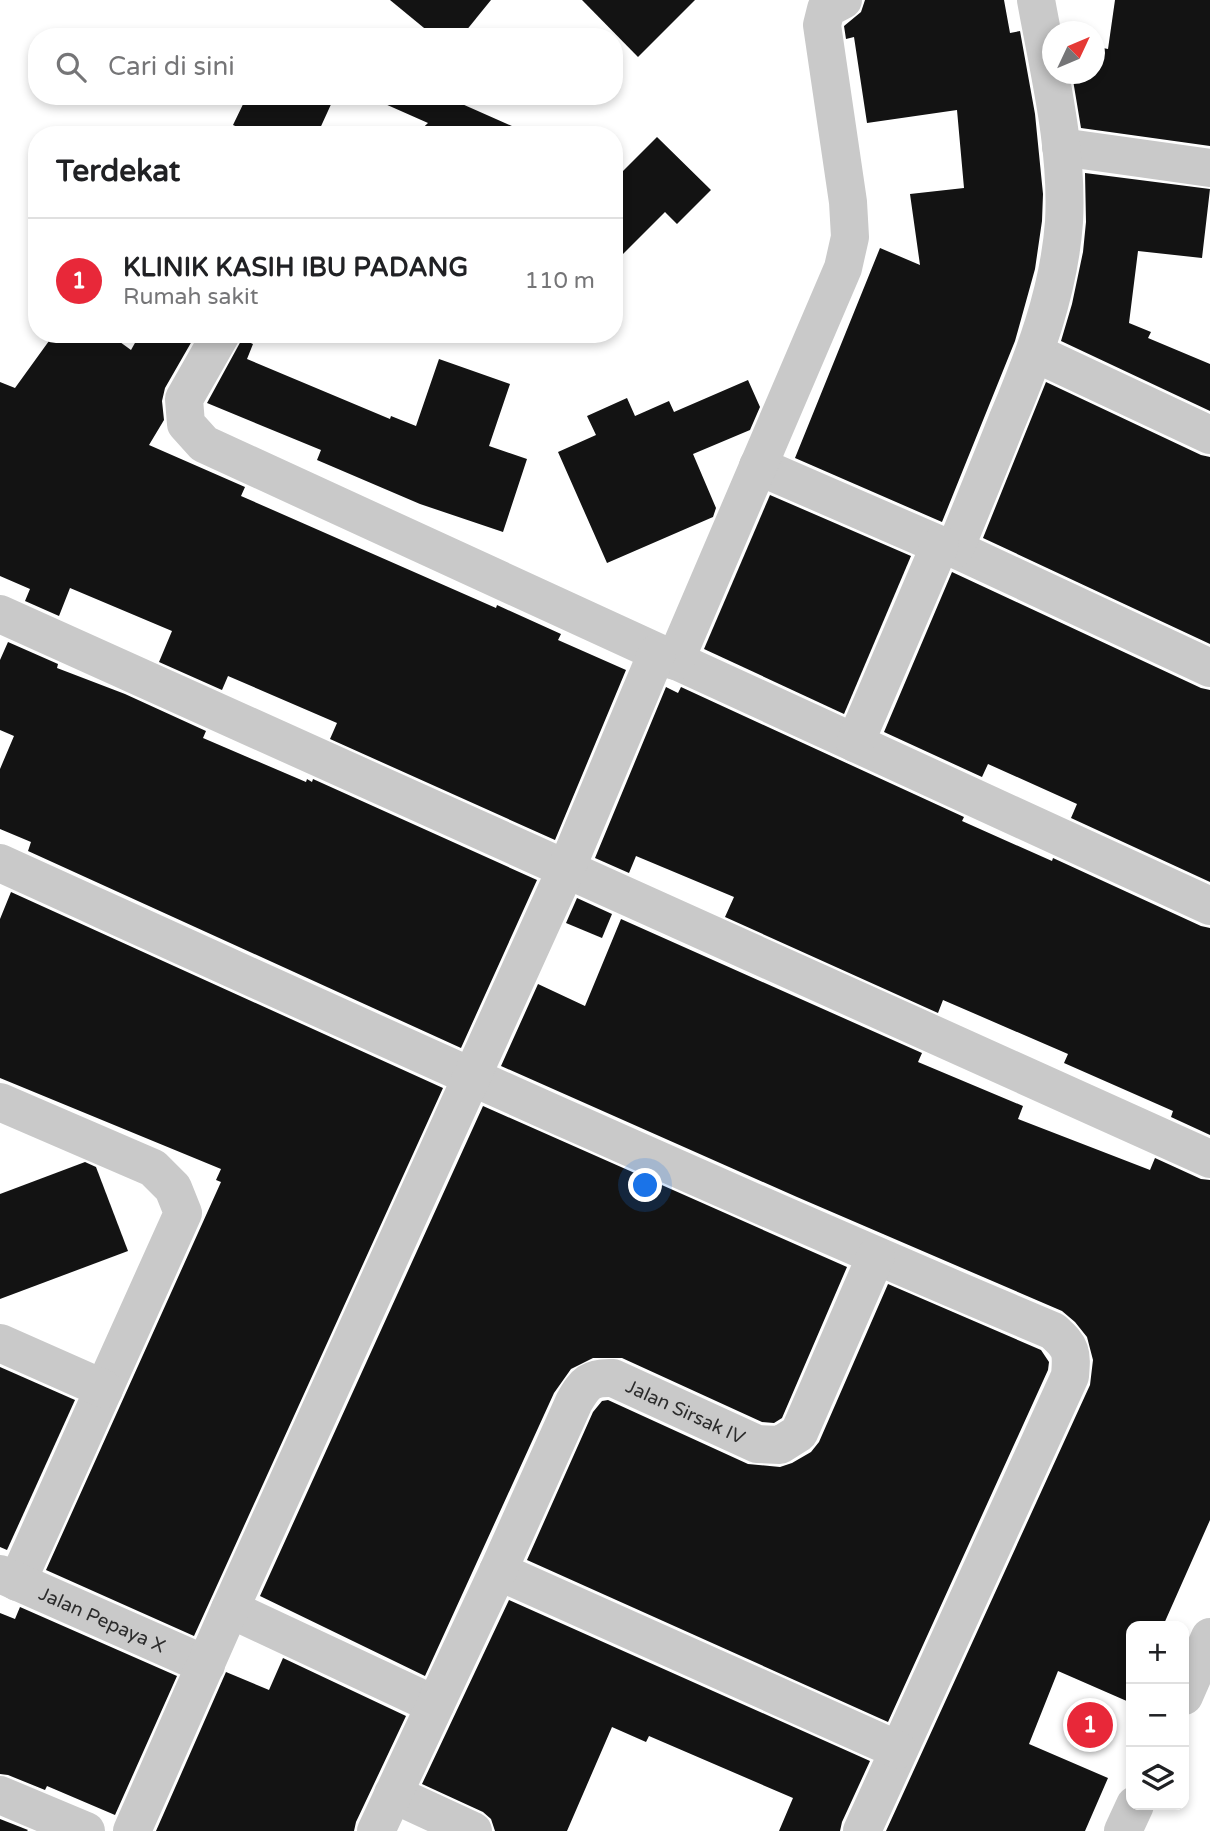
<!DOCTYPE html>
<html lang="id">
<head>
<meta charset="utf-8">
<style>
  body { margin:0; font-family:"Varela Round",sans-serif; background:#f2f2f2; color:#202124 }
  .controls { position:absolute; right:21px; bottom:21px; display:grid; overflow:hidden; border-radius:14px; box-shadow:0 4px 10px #0003 }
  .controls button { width:63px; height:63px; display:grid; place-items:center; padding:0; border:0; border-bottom:2px solid #e0e0e0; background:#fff; color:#202124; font:35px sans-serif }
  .compass { position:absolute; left:1042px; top:21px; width:63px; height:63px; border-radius:50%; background:#fff; box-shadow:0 4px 10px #0003; rotate:46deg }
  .you { position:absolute; left:646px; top:1186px; width:24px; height:24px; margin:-18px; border:5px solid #fff; border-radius:50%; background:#1a73e8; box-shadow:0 0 0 10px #1a73e833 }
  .badge { display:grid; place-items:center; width:46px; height:46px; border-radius:50%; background:#e82839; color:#fff; font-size:23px; font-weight:700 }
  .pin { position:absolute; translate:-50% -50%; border:4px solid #fff; box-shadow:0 2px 7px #0006 }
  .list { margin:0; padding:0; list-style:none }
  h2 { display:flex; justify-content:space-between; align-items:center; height:91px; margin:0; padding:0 28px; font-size:30px }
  h2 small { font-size:23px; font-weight:400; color:#757577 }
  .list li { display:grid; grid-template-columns:46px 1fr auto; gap:21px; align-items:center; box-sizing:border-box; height:126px; padding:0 28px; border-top:2px solid #e0e0e0 }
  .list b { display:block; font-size:26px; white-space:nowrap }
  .list p { margin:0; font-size:23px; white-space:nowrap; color:#757577 }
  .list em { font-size:23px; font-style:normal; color:#757577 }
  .icon { flex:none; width:38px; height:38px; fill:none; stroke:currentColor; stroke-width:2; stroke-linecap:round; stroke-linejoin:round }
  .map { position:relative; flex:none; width:1210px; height:1831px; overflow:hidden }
  .search { position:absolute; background:#fff; box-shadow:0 4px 10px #0003; left:28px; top:28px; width:595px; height:77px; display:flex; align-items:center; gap:18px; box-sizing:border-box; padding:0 24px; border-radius:28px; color:#757577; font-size:26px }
  .panel { position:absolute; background:#fff; box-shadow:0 4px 10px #0003; left:28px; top:126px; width:595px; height:217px; border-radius:28px }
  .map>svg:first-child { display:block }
</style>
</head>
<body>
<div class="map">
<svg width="1210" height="1831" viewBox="0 0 1210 1831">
  <rect width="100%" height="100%" fill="#fff"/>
  <g fill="#131313">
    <path d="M 390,0 L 491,0 L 461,37 L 435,37 Z"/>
    <path d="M 582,0 L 695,0 L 638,57 Z"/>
    <path d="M 865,0 L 1004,0 L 1010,33 L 1020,31 L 1035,114 L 1043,194 L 1042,221 L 1035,269 L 1015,341 L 942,522 L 795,458 L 880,248 L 920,265 L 910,194 L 964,188 L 957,110 L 867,123 L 854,37 L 846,39 L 844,26 L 861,12 Z"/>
    <path d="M 1115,0 L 1210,0 L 1210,146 L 1081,128 L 1072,74 L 1095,74 L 1098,47 L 1108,49 Z"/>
    <path d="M 247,96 L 339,96 L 337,102 L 333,100 L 317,135 L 254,135 L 233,125 Z"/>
    <path d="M 367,96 L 444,96 L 532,135 L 415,135 L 428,123 Z"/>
    <path d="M 657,137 L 711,190 L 677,224 L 665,212 L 614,263 L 614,180 Z"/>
    <path d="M 1085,173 L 1210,189 L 1202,258 L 1138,251 L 1129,323 L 1151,332 L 1148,338 L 1210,364 L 1210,411 L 1061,341 L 1072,304 L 1083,252 L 1086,222 Z"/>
    <path d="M 54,334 L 109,334 L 131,350 L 140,334 L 196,334 L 165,388 L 162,401 L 164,420 L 149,445 L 245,487 L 241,496 L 496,608 L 497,605 L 561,634 L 558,640 L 626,670 L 555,840 L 330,739 L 337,723 L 228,676 L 222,690 L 159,662 L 172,631 L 70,588 L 59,616 L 25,601 L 30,589 L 0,576 L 0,382 L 15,388 Z"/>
    <path d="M 242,339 L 253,344 L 247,359 L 390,419 L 391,416 L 416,426 L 439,359 L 510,384 L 489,446 L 527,459 L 503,532 L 420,504 L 317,460 L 321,450 L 207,403 Z"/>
    <path d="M 748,380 L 760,407 L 750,430 L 693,454 L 716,508 L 713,517 L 607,563 L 558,452 L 596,435 L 587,416 L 627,398 L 635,416 L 669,401 L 674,412 Z"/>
    <path d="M 1046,382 L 1201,455 L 1210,457 L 1210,644 L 983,538 Z"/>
    <path d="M 770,495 L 911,556 L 844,714 L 704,649 Z"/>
    <path d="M 952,572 L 1201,688 L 1210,690 L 1210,882 L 1071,818 L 1077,804 L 988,764 L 982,777 L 884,732 Z"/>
    <path d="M 8,642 L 58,664 L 57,668 L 125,694 L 206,731 L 203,738 L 306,782 L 307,779 L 312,782 L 313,779 L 537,880 L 461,1048 L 28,851 L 31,842 L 0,829 L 0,769 L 14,736 L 0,730 L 0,660 Z"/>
    <path d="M 666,687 L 678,693 L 681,687 L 964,817 L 962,821 L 1052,861 L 1053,858 L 1201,926 L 1210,928 L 1210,1135 L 1171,1117 L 1173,1111 L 1064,1063 L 1068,1054 L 943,1000 L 938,1013 L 725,917 L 734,897 L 636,856 L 629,873 L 595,858 Z"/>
    <path d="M 11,892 L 443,1088 L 194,1636 L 46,1570 L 221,1182 L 216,1180 L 221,1169 L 0,1078 L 0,919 Z"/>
    <path d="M 577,898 L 612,914 L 602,938 L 566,923 Z"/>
    <path d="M 621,919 L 922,1053 L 918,1062 L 1023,1106 L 1018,1119 L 1150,1170 L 1155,1158 L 1201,1179 L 1210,1180 L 1210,1520 L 1163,1626 L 1131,1626 L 1131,1698 L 1129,1702 L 1058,1671 L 1029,1744 L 1108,1778 L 1085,1831 L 886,1831 L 1090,1385 L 1093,1360 L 1087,1337 L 1075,1322 L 1062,1311 L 797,1197 L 501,1066 L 538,984 L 585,1006 Z"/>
    <path d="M 483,1106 L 847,1267 L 782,1418 L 774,1423 L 762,1422 L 622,1358 L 593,1358 L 571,1369 L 554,1393 L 425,1676 L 260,1596 Z"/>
    <path d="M 85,1162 L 96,1167 L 128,1251 L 0,1299 L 0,1194 Z"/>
    <path d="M 888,1284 L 1041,1350 L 1049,1362 L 1048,1370 L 888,1722 L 527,1560 L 593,1412 L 602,1401 L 608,1400 L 748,1464 L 780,1467 L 792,1463 L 811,1452 L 819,1442 Z"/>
    <path d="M 0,1367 L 75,1400 L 7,1550 L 0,1547 Z"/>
    <path d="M 509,1600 L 870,1761 L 842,1822 L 840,1831 L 779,1831 L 793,1798 L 649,1736 L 646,1742 L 612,1727 L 567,1831 L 495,1831 L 491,1819 L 483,1812 L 422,1784 Z"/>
    <path d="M 20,1607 L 177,1676 L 115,1815 L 47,1786 L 45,1790 L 8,1775 L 0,1774 L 0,1613 L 15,1619 Z"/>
    <path d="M 283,1658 L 406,1716 L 356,1822 L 354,1831 L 156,1831 L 226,1672 L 269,1690 Z"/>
    <path d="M 0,1819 L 28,1830 L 27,1831 L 0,1831 Z"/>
  </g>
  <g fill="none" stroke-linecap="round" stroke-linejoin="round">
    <g stroke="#c9c9c9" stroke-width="38">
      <path d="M 1061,147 L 1210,168"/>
      <path d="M 221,334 L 184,399 L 186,424 L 204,444 L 1210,906"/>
      <path d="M 1035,353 L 1210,435"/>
      <path d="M 758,466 L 940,545 L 955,549 L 1210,668"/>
      <path d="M 955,549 C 972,507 990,464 1007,421 C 1034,357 1059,292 1064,222 C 1068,148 1049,72 1036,0"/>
      <path d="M 0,614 L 1210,1159"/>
      <path d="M 675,661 L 843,268 L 850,237 L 848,202 L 822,25 L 826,9 L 843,0"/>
      <path d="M 855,743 L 940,545"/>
      <path d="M 0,863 C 350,1022 699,1182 1053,1331 C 1072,1348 1072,1352 1070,1376 L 862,1831"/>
      <path d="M 0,1102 L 153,1168 L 173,1188 L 183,1213 L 17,1582"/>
      <path d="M 0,1343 L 104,1389"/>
      <path d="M 498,1571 L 898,1750"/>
      <path id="s1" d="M 0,1574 L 206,1665"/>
      <path d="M 230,1609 L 435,1705"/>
      <path d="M 1184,1696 L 1210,1637"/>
      <path d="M 393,1794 L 473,1831"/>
      <path d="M 0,1795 L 86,1831"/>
      <path d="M 132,1831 L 230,1609 L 567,867 L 657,653"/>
      <path id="s2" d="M 376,1831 L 498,1571 L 574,1402 C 585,1383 590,1377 613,1378 L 757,1444 L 780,1445 L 799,1433 L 876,1256"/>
      <path d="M 1123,1831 L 1135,1805"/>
    </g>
  </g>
  <g text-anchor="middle" stroke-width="7" stroke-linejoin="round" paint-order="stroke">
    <g font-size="19" fill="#2c2c2c" stroke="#fff">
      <text dy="7" stroke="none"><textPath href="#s2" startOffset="602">Jalan Sirsak IV</textPath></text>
      <text dy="7" stroke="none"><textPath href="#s1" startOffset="112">Jalan Pepaya X</textPath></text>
    </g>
  </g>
</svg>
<div class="controls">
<button>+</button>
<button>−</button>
<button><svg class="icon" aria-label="layers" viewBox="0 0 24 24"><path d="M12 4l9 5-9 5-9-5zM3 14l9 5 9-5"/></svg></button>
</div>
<svg class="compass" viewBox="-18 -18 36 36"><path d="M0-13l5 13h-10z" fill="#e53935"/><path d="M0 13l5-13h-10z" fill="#757577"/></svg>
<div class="you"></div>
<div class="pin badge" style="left:1090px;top:1725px">1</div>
<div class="search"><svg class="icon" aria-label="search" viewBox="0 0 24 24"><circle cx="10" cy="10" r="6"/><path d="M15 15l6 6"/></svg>Cari di sini</div>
<section class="panel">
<h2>Terdekat<small></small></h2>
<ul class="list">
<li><span class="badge">1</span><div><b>KLINIK KASIH IBU PADANG</b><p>Rumah sakit</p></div><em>110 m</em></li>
</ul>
</section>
</div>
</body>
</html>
